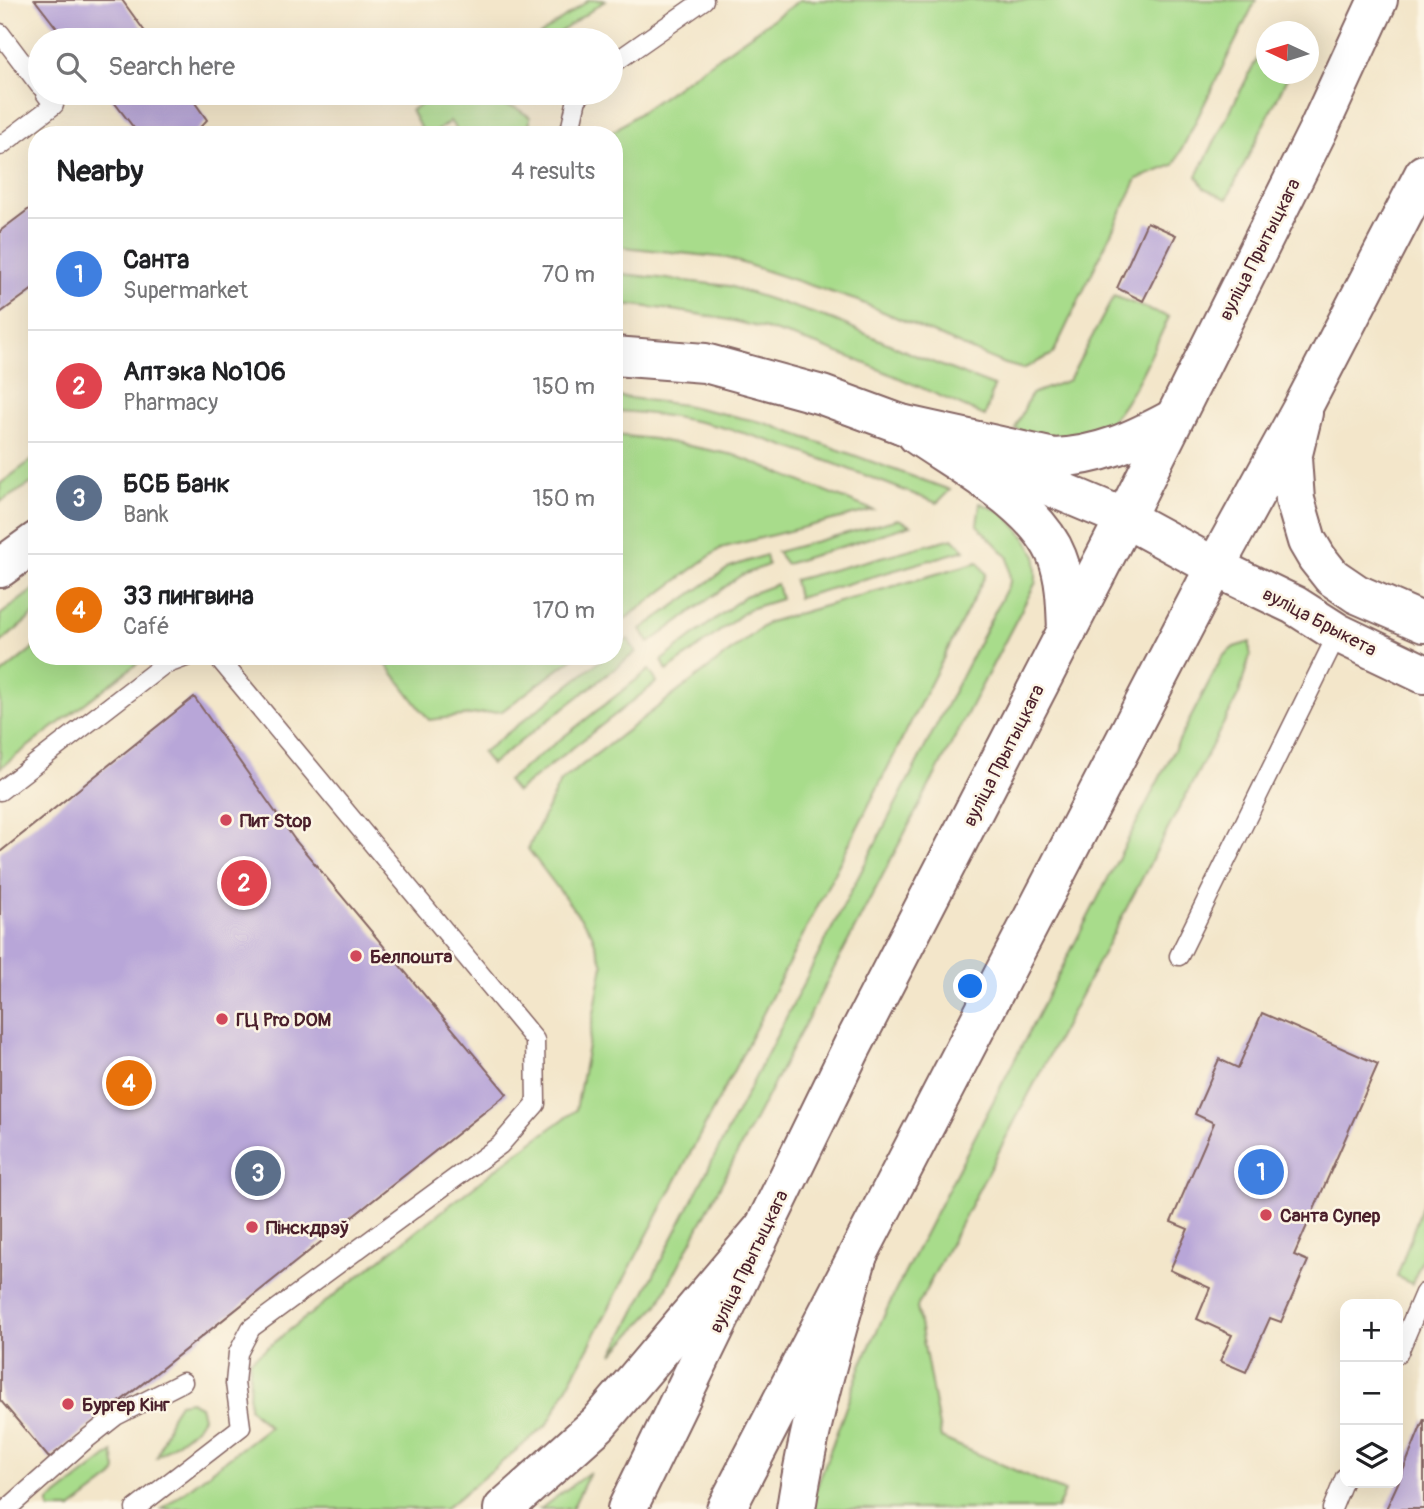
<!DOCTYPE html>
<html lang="en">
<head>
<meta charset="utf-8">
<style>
  body { margin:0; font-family:Pangolin,sans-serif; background:#f2f2f2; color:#202124 }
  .controls { position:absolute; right:21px; bottom:21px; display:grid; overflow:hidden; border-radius:14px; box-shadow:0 7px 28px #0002 }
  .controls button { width:63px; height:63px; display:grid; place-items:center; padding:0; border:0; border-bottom:2px solid #e0e0e0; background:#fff; color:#202124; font:35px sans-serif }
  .compass { position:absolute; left:1256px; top:21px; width:63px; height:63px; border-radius:50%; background:#fff; box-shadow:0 7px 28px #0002; rotate:274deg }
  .you { position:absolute; left:971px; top:987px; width:24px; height:24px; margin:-18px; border:5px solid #fff; border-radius:50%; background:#1a73e8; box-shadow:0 0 0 10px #1a73e833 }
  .badge { display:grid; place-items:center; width:46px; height:46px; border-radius:50%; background:#d93025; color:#fff; font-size:23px; font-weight:700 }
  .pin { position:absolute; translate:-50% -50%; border:4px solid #fff; box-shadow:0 2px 7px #0006 }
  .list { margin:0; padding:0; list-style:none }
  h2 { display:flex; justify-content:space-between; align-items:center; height:91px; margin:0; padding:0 28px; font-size:30px }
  h2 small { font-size:23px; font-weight:400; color:#757577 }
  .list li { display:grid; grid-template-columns:46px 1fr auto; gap:21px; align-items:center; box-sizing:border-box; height:112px; padding:0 28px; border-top:2px solid #e0e0e0 }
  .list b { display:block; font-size:26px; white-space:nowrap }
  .list p { margin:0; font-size:23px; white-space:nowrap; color:#757577 }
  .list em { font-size:23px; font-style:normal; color:#757577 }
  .icon { flex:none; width:38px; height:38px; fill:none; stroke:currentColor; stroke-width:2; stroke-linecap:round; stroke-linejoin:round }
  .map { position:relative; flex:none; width:1424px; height:1509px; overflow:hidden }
  .search { position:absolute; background:#fff; box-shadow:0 7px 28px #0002; left:28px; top:28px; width:595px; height:77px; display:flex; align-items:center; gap:18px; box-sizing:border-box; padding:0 24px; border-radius:38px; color:#757577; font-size:26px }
  .panel { position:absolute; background:#fff; box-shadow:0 7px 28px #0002; left:28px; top:126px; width:595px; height:539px; border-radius:28px }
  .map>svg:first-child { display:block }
</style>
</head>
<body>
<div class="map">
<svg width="1424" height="1509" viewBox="0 0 1424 1509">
  <rect width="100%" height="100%" fill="#fcf5e5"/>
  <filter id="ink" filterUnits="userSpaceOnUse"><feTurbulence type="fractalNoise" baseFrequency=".0143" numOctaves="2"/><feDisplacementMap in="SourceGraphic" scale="14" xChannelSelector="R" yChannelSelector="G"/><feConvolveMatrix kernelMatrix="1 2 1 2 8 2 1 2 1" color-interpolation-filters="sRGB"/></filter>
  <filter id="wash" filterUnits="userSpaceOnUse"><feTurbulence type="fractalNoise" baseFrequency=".00686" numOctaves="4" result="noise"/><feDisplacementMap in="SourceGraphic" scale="28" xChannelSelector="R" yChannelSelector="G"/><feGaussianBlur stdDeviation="1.57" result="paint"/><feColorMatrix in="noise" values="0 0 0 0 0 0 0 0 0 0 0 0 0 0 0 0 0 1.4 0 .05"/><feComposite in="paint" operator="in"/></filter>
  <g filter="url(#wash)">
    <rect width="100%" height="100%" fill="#f3e6ca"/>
    <g fill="#a8dc8b" stroke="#797e5b" stroke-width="2">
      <path d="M 589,0 L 606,0 L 549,40 L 533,40 Z"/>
      <path d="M 800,0 L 1256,0 L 1174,165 L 1137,179 L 1053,354 L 1023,369 L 1002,363 L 858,301 L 727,258 L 614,246 L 614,135 L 608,135 Z"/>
      <path d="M 1266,41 L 1266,74 L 1289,74 L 1227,199 L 1204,188 L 1197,176 Z"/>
      <path d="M 458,96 L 516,108 L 530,117 L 529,134 L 460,135 L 450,121 L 432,135 L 424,135 L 411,110 L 435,97 Z"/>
      <path d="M 614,273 L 729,286 L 834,320 L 919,357 L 994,386 L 985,416 C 907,382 829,343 746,324 C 703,313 658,308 614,303 Z"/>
      <path d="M 1114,296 L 1169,317 C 1154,347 1127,415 1099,431 C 1074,445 1040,437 1015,429 L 1031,394 L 1069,380 Z"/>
      <path d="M 614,396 L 684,405 L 765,423 L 950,490 L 937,503 C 833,464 727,415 614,411 Z"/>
      <path d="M 614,435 L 654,439 L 734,455 L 873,510 L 721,548 L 614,627 Z"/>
      <path d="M 37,456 L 37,480 L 0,502 L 0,484 Z"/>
      <path d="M 980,503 L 1004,513 L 1025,537 L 1036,556 L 1036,582 L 658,1305 L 613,1354 L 1010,582 L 1008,557 L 977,525 Z"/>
      <path d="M 898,519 L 911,525 L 786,564 L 777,552 Z"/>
      <path d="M 953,538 L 965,550 L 798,598 L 794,580 Z"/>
      <path d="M 766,555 L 768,565 L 740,576 L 649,643 L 641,629 L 730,567 Z"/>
      <path d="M 978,562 L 986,574 L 744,1051 L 548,1424 L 445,1509 L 162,1509 L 269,1427 L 249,1408 L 250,1361 L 514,1155 L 576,1110 L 603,965 L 591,932 L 528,849 L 560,782 L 769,622 Z"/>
      <path d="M 777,584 L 781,599 L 749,609 L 667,671 L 662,660 L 745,596 Z"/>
      <path d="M 37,587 L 37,612 L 0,643 L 0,615 Z"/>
      <path d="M 628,639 L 636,652 L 491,764 L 482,753 L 606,656 L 614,656 L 614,650 Z"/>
      <path d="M 1250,642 L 1250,655 L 1239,694 L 917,1307 L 941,1438 L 1065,1492 L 1057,1509 L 813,1509 L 815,1492 L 862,1363 L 895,1292 L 1222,657 L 1234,647 Z"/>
      <path d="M 37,645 L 37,656 L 147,656 L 0,768 L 0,675 Z"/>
      <path d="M 380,656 L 576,656 L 502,711 L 429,720 Z"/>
      <path d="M 649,670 L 657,682 L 516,792 L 507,781 Z"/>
      <path d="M 1424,1200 L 1424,1255 L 1412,1284 L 1397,1277 Z"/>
      <path d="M 190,1401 L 200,1406 L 203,1417 L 196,1428 L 157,1457 L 172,1414 L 179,1403 Z"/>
      <path d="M 113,1452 L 116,1470 L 113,1477 L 71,1509 L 49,1509 L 49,1502 Z"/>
      <path d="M 590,1472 L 572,1509 L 540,1509 Z"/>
    </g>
    <g id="blocks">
      <g fill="#b8a6d8">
        <path d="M 35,0 L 122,0 L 151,40 L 66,40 Z"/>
        <path d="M 107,93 L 188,93 L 207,120 L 193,135 L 126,135 L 134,128 Z"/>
        <path d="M 37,203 L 37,286 L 0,313 L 0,231 Z"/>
        <path d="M 1147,222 L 1176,235 L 1143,301 L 1117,288 Z"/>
        <path d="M 194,697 L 295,840 L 507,1094 L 49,1458 L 0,1400 L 0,852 Z"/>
        <path d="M 1262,1013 L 1378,1064 L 1294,1255 L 1308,1261 L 1281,1322 L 1270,1318 L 1246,1372 L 1220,1361 L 1232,1335 L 1197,1319 L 1210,1288 L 1170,1270 L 1188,1229 L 1171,1222 L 1214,1123 L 1195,1114 L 1219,1059 L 1238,1068 Z"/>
        <path d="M 1424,1419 L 1424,1509 L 1386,1509 L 1398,1483 Z"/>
      </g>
    </g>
  </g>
  <g filter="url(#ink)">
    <use href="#blocks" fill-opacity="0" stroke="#856563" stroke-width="2"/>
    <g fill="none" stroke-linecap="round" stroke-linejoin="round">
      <g stroke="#856563" stroke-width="21">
        <g id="lane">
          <path d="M 0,33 L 40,86"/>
          <path d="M 611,65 L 704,0"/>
          <path d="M 569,135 L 577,99 L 583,93"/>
          <path d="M 0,146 L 54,105 L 45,93"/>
          <path d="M 0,791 L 162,666 L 189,656"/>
          <path d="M 1179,956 L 1338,633"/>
          <path d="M 1398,1354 L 1424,1293"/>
          <path d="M 7,1509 L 83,1442 L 116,1416 L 183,1382"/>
          <path d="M 135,1509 L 241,1427 L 235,1383 L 238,1353 L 251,1328 L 500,1145 L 536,1104 L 535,1040 L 217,656"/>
          <path d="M 1332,1509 L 1345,1477"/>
        </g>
      </g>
      <g stroke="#856563" stroke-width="42">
        <g id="secondary">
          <path d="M 614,356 L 705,363 L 822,395 L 901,424 L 1125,518 L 1215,567 L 1294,605 L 1338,633 L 1424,674"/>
          <path d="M 1303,413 L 1292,458 L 1295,500 L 1307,541 L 1317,558 L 1332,577 L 1357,594 L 1424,623"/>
          <path d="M 0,568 L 37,541"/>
        </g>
      </g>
      <g stroke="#856563" stroke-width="42">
        <g id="primary">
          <path d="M 901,424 L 1054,458 C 1100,456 1134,440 1173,419"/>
          <path d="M 917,435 C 962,466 1037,505 1057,557 C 1066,580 1066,607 1067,631"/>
          <path d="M 627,1509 L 852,1047 L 1125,518 L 1318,130 L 1378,0"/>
          <path d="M 726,1509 L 1215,567 L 1305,403 L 1424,174"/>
        </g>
      </g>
      <g stroke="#856563" stroke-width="42">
        <g id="highway">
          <path d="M 503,1509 L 598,1424 L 766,1225"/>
          <path d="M 796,1509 C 809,1423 834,1339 858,1255"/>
        </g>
      </g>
      <use href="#lane" stroke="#fff" stroke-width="18"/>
      <use href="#secondary" stroke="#fff" stroke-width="38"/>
      <use href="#primary" stroke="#fff" stroke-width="38"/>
      <use href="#highway" stroke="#fff" stroke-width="38"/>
    </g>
  </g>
  <g fill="#d1495b" stroke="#fcf5e5" stroke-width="2.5">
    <circle cx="226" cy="820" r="7"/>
    <circle cx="356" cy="956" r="7"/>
    <circle cx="222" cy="1019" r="7"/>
    <circle cx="1266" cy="1215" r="7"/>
    <circle cx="252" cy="1227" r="7"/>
    <circle cx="68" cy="1404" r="7"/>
  </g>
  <g text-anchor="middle" stroke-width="5" stroke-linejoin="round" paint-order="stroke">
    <g font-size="19" fill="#4a1f2b" stroke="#fcf5e5">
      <text transform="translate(1259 249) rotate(-63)" y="7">вуліца Прытыцкага</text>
      <text transform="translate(1320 621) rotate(28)" y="7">вуліца Брыкета</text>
      <text transform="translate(1003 755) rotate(-63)" y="7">вуліца Прытыцкага</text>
      <text transform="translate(748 1261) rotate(-64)" y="7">вуліца Прытыцкага</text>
    </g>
    <g font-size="19" font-weight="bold" fill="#4a1f2b" stroke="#fcf5e5" text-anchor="start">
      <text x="240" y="827">Пит Stop</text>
      <text x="370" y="963">Белпошта</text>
      <text x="236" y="1026">ГЦ Pro DOM</text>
      <text x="1280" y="1222">Санта Супер</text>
      <text x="266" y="1234">Пінскдрэў</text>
      <text x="82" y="1411">Бургер Кінг</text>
    </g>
  </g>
</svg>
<div class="controls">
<button>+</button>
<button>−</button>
<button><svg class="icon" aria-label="layers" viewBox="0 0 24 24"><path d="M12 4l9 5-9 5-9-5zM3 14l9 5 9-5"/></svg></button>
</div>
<svg class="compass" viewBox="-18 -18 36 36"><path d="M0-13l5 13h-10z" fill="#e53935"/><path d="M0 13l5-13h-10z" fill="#757577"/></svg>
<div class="you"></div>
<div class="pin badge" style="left:1261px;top:1172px;background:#3f7fe0">1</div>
<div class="pin badge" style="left:244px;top:883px;background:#e0444e">2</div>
<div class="pin badge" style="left:258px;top:1173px;background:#5c6f8a">3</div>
<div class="pin badge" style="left:129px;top:1083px;background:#e8710a">4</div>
<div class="search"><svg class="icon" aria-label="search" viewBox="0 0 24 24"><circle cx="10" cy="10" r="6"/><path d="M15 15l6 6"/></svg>Search here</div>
<section class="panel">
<h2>Nearby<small>4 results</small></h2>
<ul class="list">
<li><span class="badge" style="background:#3f7fe0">1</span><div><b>Санта</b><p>Supermarket</p></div><em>70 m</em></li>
<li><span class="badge" style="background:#e0444e">2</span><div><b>Аптэка №106</b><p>Pharmacy</p></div><em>150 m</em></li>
<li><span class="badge" style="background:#5c6f8a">3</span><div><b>БСБ Банк</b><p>Bank</p></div><em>150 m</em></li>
<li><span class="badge" style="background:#e8710a">4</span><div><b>33 пингвина</b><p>Café</p></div><em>170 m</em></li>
</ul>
</section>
</div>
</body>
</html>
